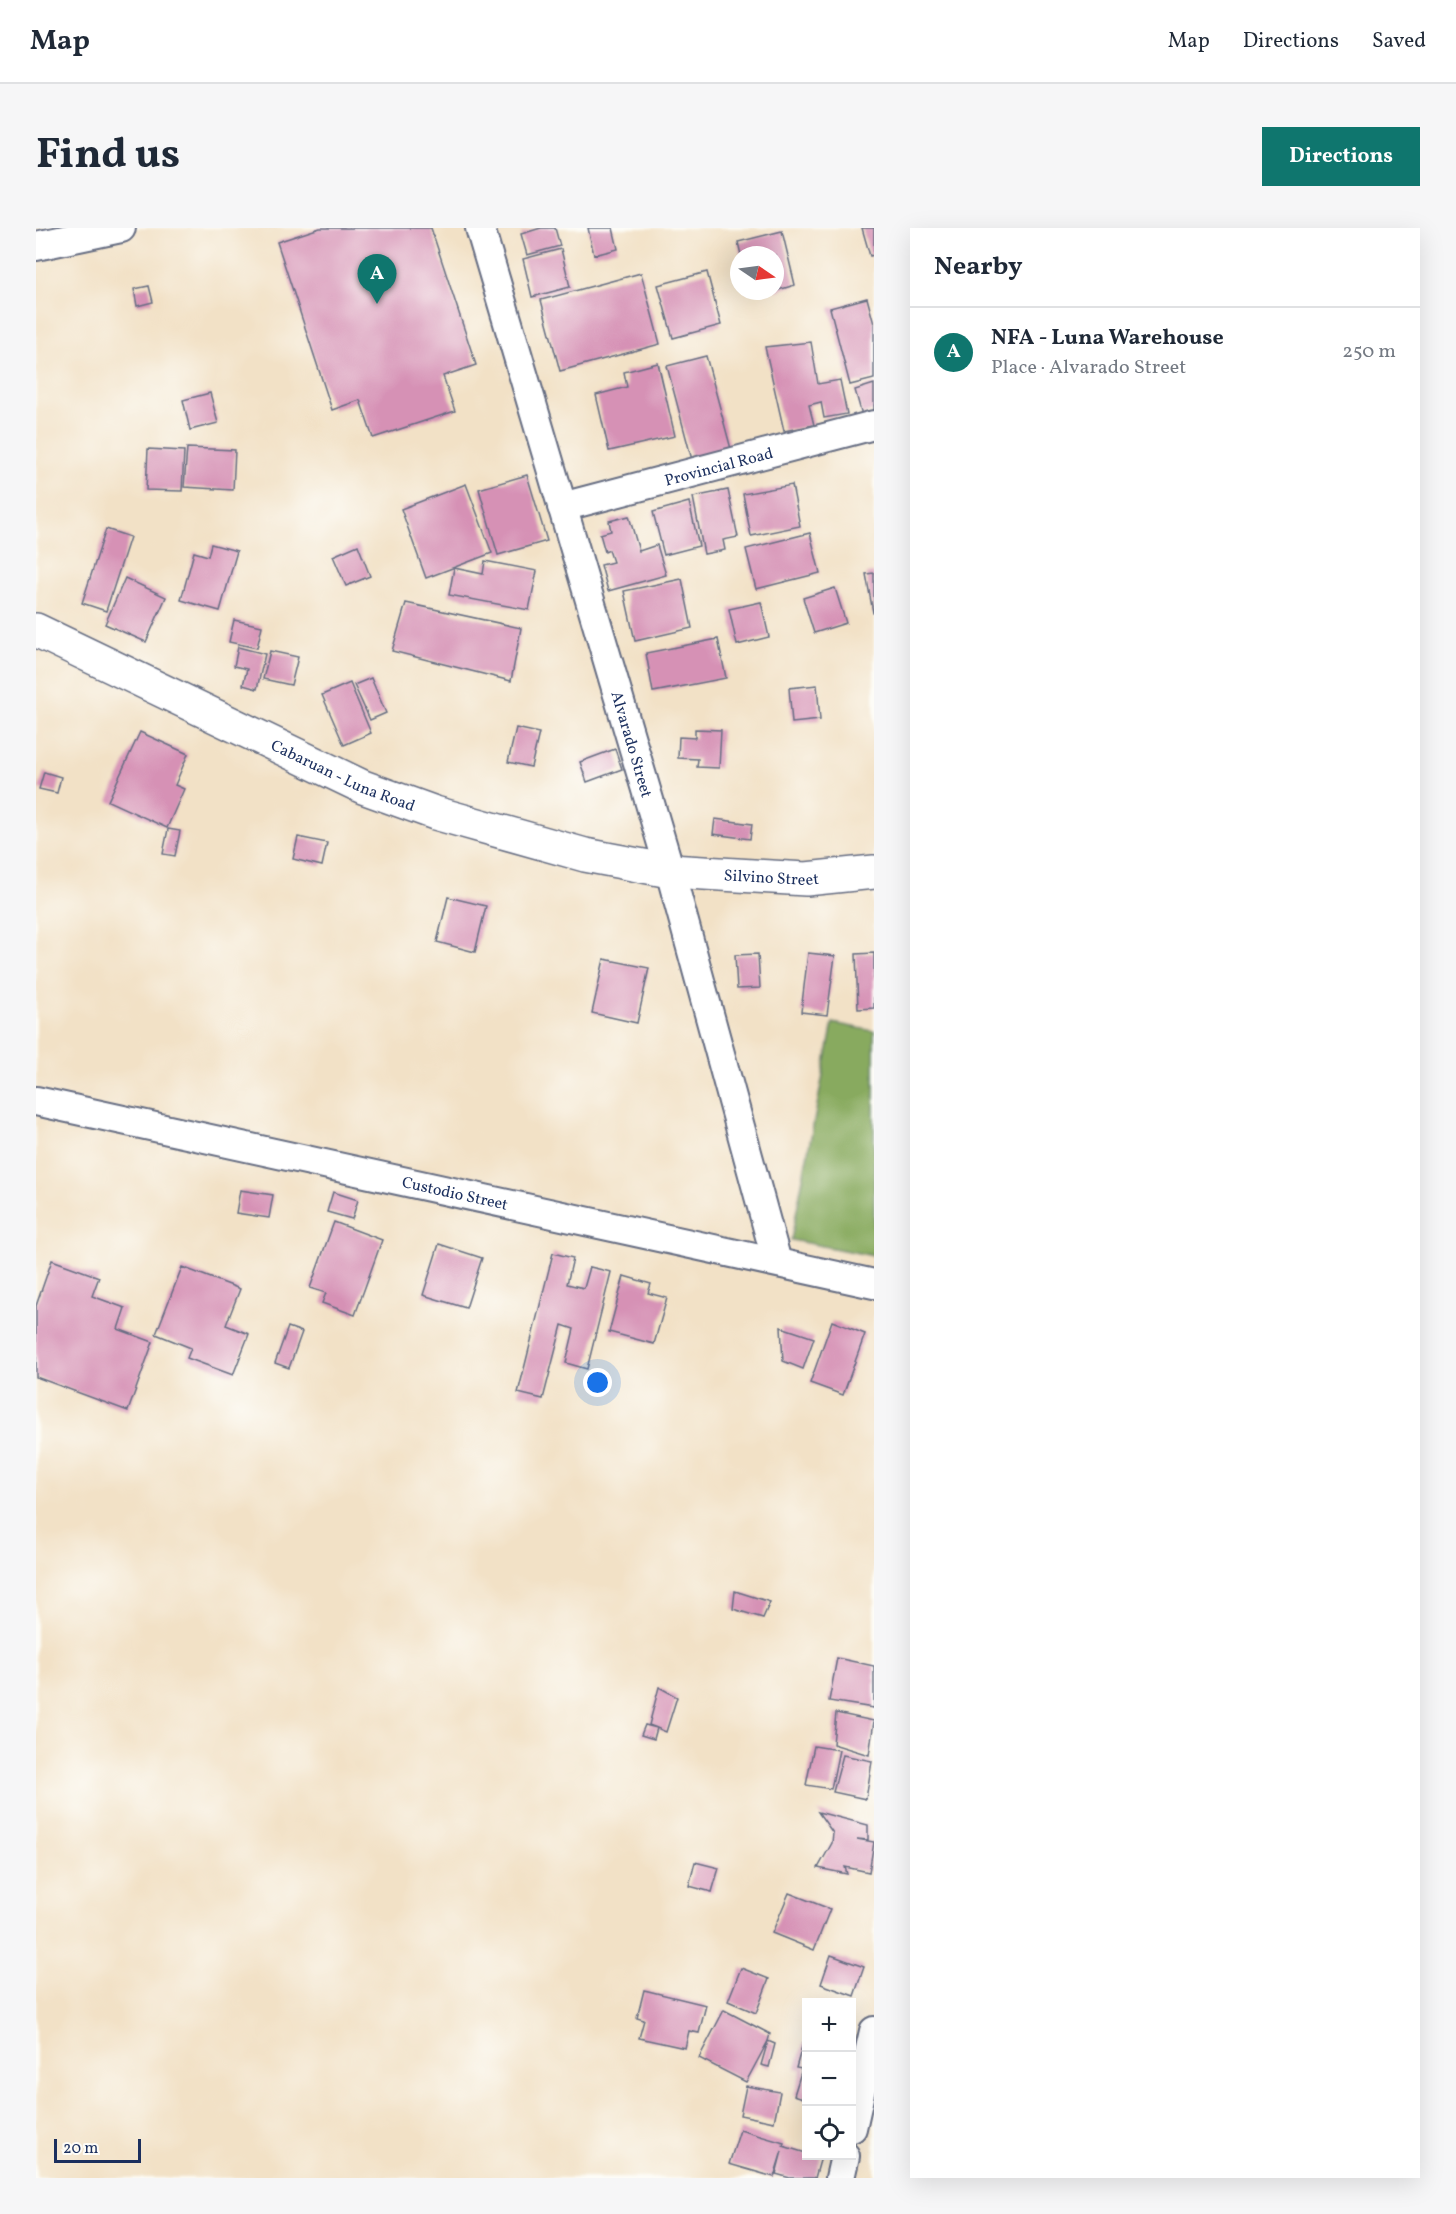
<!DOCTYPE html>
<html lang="en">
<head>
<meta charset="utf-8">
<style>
  body { margin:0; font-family:Vollkorn,serif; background:#f6f6f7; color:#1f2937 }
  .controls { position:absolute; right:18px; bottom:18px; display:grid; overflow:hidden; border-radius:0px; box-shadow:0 6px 24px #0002 }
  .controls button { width:54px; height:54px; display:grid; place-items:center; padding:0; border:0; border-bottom:2px solid #e0e1e3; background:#fff; color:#1f2937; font:30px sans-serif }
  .compass { position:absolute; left:694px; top:18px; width:54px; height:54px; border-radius:50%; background:#fff; box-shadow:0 6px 24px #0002; rotate:103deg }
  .scale { position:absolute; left:18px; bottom:15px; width:87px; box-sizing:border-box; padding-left:6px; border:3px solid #1b2f5e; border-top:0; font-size:16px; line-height:21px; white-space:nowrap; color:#1b2f5e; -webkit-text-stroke:4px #fdfcf7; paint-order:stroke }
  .you { position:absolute; left:562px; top:1155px; width:21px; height:21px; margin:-15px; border:4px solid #fff; border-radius:50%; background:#1a73e8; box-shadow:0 0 0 9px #1a73e833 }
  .badge { display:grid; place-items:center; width:39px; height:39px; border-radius:50%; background:#0f766e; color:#fff; font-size:20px; font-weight:700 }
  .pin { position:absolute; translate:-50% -50px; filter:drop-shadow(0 2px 3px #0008) }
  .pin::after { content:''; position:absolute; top:32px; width:21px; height:18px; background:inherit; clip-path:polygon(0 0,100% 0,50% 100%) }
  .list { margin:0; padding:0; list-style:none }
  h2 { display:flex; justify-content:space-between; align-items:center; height:78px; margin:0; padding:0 24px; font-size:26px }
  h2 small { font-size:20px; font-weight:400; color:#747a83 }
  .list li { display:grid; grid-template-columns:39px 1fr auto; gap:18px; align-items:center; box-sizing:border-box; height:90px; padding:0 24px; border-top:2px solid #e0e1e3 }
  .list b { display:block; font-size:22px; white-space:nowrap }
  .list p { margin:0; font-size:20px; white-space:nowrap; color:#747a83 }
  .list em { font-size:20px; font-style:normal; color:#747a83 }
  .icon { flex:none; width:33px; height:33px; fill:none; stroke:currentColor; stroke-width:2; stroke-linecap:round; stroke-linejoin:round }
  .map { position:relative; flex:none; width:838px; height:1950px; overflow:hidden; border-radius:0px }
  header { display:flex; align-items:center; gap:36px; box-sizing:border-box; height:84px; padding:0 30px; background:#fff; border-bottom:2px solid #e0e1e3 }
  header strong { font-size:28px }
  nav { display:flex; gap:33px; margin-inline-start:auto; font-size:21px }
  .intro { display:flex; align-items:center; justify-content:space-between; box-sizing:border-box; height:144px; padding:0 36px }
  h1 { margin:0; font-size:42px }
  .button { padding:15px 27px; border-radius:0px; background:#0f766e; color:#fff; font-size:21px; font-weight:700 }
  main { display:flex; gap:36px; padding:0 36px }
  aside { flex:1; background:#fff; border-radius:0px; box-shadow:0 6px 24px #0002 }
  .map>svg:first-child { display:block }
</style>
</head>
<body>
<header>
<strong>Map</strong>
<nav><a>Map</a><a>Directions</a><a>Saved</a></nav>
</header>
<div class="intro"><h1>Find us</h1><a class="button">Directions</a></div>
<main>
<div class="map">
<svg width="838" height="1950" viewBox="0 0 838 1950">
  <rect width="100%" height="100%" fill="#fdfcf7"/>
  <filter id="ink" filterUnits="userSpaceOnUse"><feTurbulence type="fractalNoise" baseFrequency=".0167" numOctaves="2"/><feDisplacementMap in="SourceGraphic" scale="12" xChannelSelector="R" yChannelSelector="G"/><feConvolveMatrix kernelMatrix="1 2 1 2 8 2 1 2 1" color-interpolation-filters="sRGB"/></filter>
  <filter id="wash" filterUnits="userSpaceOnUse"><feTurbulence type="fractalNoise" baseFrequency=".008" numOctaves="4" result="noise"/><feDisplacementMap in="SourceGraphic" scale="24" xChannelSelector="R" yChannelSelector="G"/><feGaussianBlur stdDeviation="1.35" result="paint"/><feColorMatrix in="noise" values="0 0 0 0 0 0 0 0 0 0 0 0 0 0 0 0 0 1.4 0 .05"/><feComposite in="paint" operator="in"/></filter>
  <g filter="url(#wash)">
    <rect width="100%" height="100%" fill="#f2e1c6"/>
    <path fill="#88aa5e" stroke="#526c5e" stroke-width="1.5" d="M 797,795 L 838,803 L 838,1028 L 755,1012 Z"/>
    <g id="blocks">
      <g fill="#d691b5">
        <path d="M 284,0 L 395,0 L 440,137 L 407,148 L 419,183 L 337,210 L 324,172 L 296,182 L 241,14 Z"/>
        <path d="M 505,0 L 519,0 L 524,18 L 491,27 L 485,6 Z"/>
        <path d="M 552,0 L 577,0 L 582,21 L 558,27 Z"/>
        <path d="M 826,0 L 838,0 L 838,27 L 834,28 Z"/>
        <path d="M 746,3 L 759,57 L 739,63 L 739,27 L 705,27 L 702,14 Z"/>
        <path d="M 525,21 L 534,59 L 496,69 L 487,31 Z"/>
        <path d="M 671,44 L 685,97 L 637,110 L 622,57 Z"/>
        <path d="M 605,45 L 624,116 L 524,143 L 505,72 Z"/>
        <path d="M 113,58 L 117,74 L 101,78 L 98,61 Z"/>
        <path d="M 831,70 L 838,96 L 838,151 L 814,157 L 794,80 Z"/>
        <path d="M 775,114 L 782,156 L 804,152 L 811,186 L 788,190 L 785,174 L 773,177 L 778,197 L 748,203 L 729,119 Z"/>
        <path d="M 670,128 L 695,221 L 656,232 L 631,138 Z"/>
        <path d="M 622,135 L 639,208 L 573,223 L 560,167 L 591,159 L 588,144 Z"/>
        <path d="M 838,156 L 838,183 L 826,187 L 819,162 Z"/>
        <path d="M 174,165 L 182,195 L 154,202 L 147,172 Z"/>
        <path d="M 151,220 L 199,222 L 197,262 L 148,259 Z"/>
        <path d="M 112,221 L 148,223 L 146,263 L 110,262 Z"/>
        <path d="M 491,247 L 511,313 L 462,327 L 443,261 Z"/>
        <path d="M 430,256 L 456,325 L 390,350 L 365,281 Z"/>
        <path d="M 756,257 L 764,298 L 715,308 L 707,266 Z"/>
        <path d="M 692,262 L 702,309 L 687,312 L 689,322 L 668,326 L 657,269 Z"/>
        <path d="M 653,274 L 663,318 L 628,327 L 617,284 Z"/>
        <path d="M 593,288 L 603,323 L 621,317 L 630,347 L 572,363 L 565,337 L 577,334 L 573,322 L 569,324 L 564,306 L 575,303 L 573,293 Z"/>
        <path d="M 70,301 L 94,309 L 70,383 L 46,375 Z"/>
        <path d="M 774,305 L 784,345 L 720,361 L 710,321 Z"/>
        <path d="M 175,316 L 201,323 L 184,383 L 145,372 L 158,324 L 172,328 Z"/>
        <path d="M 322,317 L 334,348 L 310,358 L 297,328 Z"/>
        <path d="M 449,333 L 501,343 L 493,382 L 413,367 L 418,340 L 447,346 Z"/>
        <path d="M 838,345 L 838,385 L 837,385 L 830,346 Z"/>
        <path d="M 89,350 L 130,369 L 110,414 L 69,396 Z"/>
        <path d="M 646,351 L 656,400 L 599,413 L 588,363 Z"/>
        <path d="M 799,360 L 810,395 L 778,405 L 767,370 Z"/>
        <path d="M 725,374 L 733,409 L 701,417 L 693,381 Z"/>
        <path d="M 370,375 L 485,400 L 475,453 L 356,423 Z"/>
        <path d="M 198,392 L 226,398 L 221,420 L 193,414 Z"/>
        <path d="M 682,411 L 690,450 L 617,464 L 610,425 Z"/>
        <path d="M 202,419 L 229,426 L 221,461 L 207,457 L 211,441 L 198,438 Z"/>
        <path d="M 234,423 L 262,429 L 255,457 L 227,451 Z"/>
        <path d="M 335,450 L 350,485 L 334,492 L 318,457 Z"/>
        <path d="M 314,455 L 335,505 L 308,517 L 286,467 Z"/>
        <path d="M 781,457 L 784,492 L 756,495 L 753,460 Z"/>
        <path d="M 480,500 L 503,505 L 495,539 L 472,534 Z"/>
        <path d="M 659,501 L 685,502 L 683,540 L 661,539 L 662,531 L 642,530 L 643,509 L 659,510 Z"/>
        <path d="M 104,504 L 152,526 L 139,557 L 148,561 L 131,600 L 72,573 Z"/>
        <path d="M 579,521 L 586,541 L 551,554 L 544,534 Z"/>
        <path d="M 8,544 L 25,549 L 21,565 L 3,561 Z"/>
        <path d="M 679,591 L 716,596 L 714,611 L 677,606 Z"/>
        <path d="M 132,601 L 144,603 L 139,628 L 127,626 Z"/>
        <path d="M 262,609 L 291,615 L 286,638 L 257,631 Z"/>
        <path d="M 412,669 L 450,678 L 439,724 L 401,714 Z"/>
        <path d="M 772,725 L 799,728 L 791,787 L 765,784 Z"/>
        <path d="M 838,725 L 838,780 L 822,781 L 820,726 Z"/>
        <path d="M 722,726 L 724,760 L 701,761 L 699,727 Z"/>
        <path d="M 568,731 L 613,740 L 601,795 L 556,785 Z"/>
        <path d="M 204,962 L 237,967 L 233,990 L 200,985 Z"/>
        <path d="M 297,964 L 322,972 L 316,991 L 291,984 Z"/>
        <path d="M 298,994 L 346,1012 L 319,1087 L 286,1075 L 290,1065 L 274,1060 Z"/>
        <path d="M 403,1016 L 446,1030 L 430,1080 L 387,1067 Z"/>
        <path d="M 517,1025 L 537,1030 L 531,1056 L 548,1060 L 554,1039 L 575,1044 L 551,1141 L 530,1135 L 538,1101 L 526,1097 L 507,1171 L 482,1165 Z"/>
        <path d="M 16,1032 L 63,1049 L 56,1068 L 89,1080 L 82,1101 L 117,1114 L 92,1183 L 0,1149 L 0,1078 Z"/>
        <path d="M 146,1039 L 204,1061 L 190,1097 L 213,1106 L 197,1147 L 151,1130 L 155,1120 L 120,1106 Z"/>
        <path d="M 588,1048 L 615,1056 L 612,1065 L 631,1070 L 618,1116 L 573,1104 Z"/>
        <path d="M 796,1093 L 829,1106 L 807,1167 L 774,1155 Z"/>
        <path d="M 252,1099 L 266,1104 L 253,1140 L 239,1135 Z"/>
        <path d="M 745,1099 L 778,1110 L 767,1141 L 747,1133 Z"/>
        <path d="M 699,1363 L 734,1374 L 727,1390 L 697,1381 Z"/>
        <path d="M 801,1430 L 838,1438 L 838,1480 L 793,1473 Z"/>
        <path d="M 623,1459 L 641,1469 L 630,1504 L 621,1500 L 618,1511 L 605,1507 L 609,1497 L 621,1500 L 613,1497 Z"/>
        <path d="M 800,1485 L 838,1493 L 833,1527 L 797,1516 Z"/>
        <path d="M 778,1518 L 803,1522 L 795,1561 L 770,1557 Z"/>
        <path d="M 807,1527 L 836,1533 L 830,1571 L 797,1564 Z"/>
        <path d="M 782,1584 L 832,1597 L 832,1612 L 821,1611 L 838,1614 L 833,1644 L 809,1639 L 811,1646 L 782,1640 L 796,1615 L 797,1605 Z"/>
        <path d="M 659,1634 L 683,1640 L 676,1664 L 653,1658 Z"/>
        <path d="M 753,1665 L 794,1681 L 778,1722 L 736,1705 Z"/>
        <path d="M 795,1727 L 828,1739 L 818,1768 L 785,1756 Z"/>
        <path d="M 705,1740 L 733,1751 L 720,1785 L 692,1773 Z"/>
        <path d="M 608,1762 L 670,1777 L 663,1805 L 653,1803 L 649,1820 L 603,1810 L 608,1792 L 601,1790 Z"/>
        <path d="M 688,1782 L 734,1806 L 732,1813 L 739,1816 L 733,1839 L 725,1837 L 732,1813 L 710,1854 L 663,1830 Z"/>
        <path d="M 767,1815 L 770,1816 L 770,1871 L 758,1867 L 766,1841 L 760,1840 Z"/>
        <path d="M 710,1858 L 744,1864 L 738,1894 L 704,1887 Z"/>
        <path d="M 704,1902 L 748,1915 L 747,1918 L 770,1925 L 770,1928 L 785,1929 L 779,1950 L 754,1950 L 740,1946 L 746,1923 L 738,1949 L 693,1936 Z"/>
      </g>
    </g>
  </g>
  <g filter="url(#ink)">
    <use href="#blocks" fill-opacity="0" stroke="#666d82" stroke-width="1.5"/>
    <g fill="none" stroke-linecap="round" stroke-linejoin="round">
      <g stroke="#666d82" stroke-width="32">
        <g id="street">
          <path id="s1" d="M 444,0 L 634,643 L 741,1034"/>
          <path d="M 0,18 L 85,0"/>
          <path id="s2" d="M 526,279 L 838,197"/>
          <path id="s3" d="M 0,873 L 838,1056"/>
          <path d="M 816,1900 L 838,1803"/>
          <path d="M 804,1950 L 809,1928"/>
        </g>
      </g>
      <g stroke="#666d82" stroke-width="36">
        <g id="secondary">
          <path id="s4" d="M 0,402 L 327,559 L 399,585 L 549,627 L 634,643 L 770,651 L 838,644"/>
        </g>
      </g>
      <use href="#street" stroke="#fff" stroke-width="28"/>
      <use href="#secondary" stroke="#fff" stroke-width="33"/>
    </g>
  </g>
  <g text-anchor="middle" stroke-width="5" stroke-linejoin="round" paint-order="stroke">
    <g font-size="16" fill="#1b2f5e" stroke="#fdfcf7">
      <text dy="6" stroke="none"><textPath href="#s2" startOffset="162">Provincial Road</textPath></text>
      <text dy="6" stroke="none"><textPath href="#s1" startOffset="538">Alvarado Street</textPath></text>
      <text dy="6" stroke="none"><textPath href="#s4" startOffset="340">Cabaruan - Luna Road</textPath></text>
      <text dy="6" stroke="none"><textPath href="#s4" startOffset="783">Silvino Street</textPath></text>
      <text dy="6" stroke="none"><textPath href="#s3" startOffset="429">Custodio Street</textPath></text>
    </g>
  </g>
</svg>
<div class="controls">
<button>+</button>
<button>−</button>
<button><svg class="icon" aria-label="locate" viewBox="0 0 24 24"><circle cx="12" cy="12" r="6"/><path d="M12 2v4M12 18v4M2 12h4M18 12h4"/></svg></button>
</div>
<svg class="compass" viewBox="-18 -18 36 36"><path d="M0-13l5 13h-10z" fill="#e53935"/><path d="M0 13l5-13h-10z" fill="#747a83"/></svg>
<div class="scale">20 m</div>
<div class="you"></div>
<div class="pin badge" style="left:341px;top:76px">A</div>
</div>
<aside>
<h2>Nearby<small></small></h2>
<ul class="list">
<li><span class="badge">A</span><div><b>NFA - Luna Warehouse</b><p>Place · Alvarado Street</p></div><em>250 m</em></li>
</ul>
</aside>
</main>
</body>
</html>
